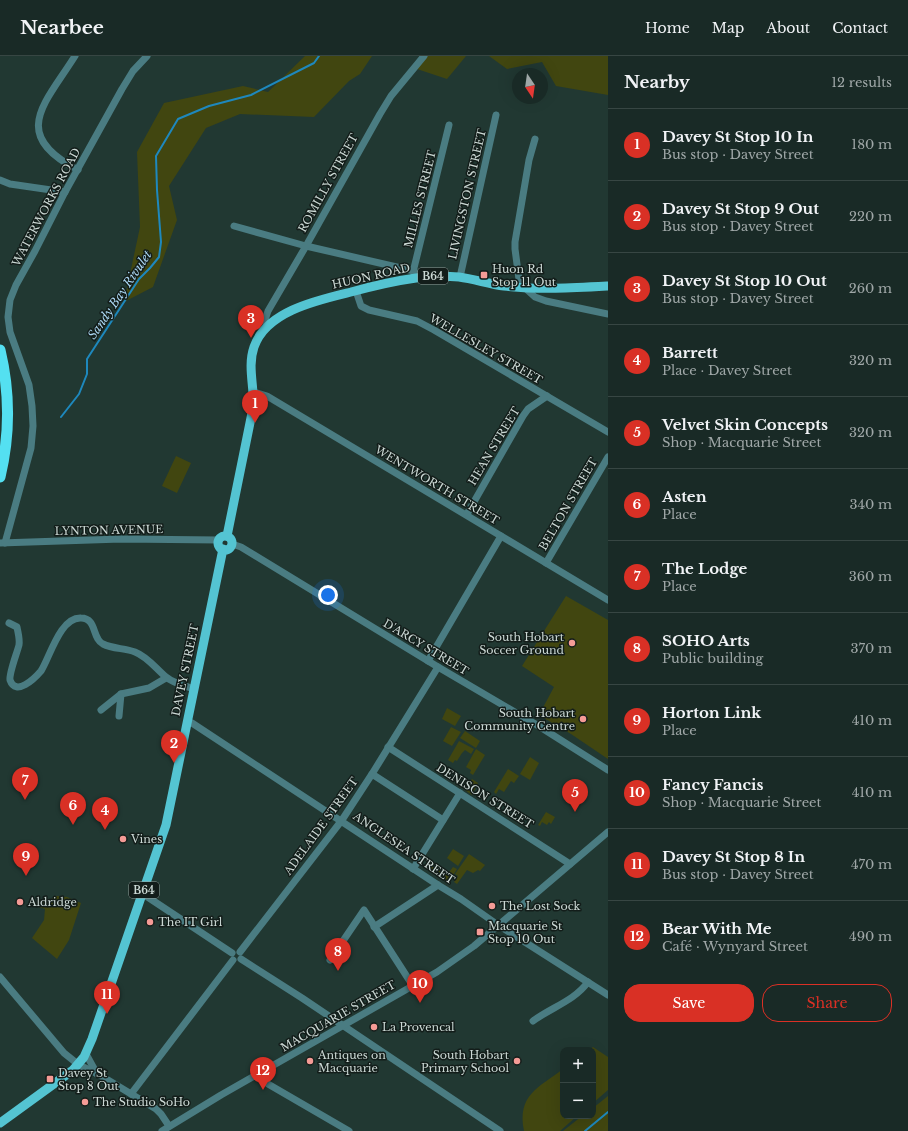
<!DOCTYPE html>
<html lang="en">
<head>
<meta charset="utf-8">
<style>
  body { margin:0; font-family:"Libre Baskerville",serif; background:#263632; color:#f1f3f6 }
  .controls { position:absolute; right:12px; bottom:12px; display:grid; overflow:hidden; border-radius:8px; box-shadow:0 4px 16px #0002 }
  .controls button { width:36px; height:36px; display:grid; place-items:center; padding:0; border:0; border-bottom:1px solid #374643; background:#192a26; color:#f1f3f6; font:20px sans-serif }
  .compass { position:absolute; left:512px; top:12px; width:36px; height:36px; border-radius:50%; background:#192a26; box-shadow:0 4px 16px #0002; rotate:167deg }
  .you { position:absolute; left:328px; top:539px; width:14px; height:14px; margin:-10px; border:3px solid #fff; border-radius:50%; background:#1a73e8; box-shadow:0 0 0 6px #1a73e833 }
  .badge { display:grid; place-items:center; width:26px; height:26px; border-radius:50%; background:#d93025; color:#fff; font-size:13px; font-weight:700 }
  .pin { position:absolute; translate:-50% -33px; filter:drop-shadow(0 1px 2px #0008) }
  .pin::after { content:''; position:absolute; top:21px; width:14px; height:12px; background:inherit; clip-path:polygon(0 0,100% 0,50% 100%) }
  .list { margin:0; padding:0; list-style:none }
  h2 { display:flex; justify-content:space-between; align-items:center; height:52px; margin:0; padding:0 16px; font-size:17px }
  h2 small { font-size:13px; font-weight:400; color:#9fa7a7 }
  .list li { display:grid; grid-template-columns:26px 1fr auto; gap:12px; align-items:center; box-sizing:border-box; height:72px; padding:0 16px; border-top:1px solid #374643 }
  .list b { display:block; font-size:15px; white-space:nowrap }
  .list p { margin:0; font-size:13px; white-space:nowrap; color:#9fa7a7 }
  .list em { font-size:13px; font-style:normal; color:#9fa7a7 }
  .actions { display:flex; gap:8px; padding:12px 16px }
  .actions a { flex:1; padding:9px 0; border:1px solid #d93025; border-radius:16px; text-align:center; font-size:14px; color:#d93025 }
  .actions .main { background:#d93025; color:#fff }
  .map { position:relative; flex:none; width:608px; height:1075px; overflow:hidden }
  header { display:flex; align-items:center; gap:24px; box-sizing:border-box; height:56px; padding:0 20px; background:#192a26; border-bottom:1px solid #374643 }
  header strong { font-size:19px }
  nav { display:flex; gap:22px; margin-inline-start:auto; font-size:14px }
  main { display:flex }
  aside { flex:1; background:#192a26 }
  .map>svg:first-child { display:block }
</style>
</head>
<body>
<header>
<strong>Nearbee</strong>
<nav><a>Home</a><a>Map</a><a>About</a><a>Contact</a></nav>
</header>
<main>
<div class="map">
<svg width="608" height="1075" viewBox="0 0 608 1075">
  <rect width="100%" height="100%" fill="#213832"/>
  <g fill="#414610">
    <path d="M 305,0 L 372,0 L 360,18 L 349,25 L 314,61 L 240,58 L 206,72 L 169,130 L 177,164 L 153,231 L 124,246 L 140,171 L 137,96 L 164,47 L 243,30 L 268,36 Z"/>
    <path d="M 424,0 L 466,0 L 447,23 L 414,12 Z"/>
    <path d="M 489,0 L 608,0 L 608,39 L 556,30 L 542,6 L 507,13 Z"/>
    <path d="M 176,400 L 191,407 L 177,437 L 162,430 Z"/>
    <path d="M 566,540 L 608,564 L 608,703 L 571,678 L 539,659 L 554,631 L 522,610 Z"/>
    <path d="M 447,652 L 461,660 L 455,670 L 442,663 Z"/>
    <path d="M 451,671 L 461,676 L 452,690 L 443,685 Z"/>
    <path d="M 465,675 L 480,685 L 476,692 L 460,682 Z"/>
    <path d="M 459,685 L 474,693 L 471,698 L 465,694 L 462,697 L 457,705 L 455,704 L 453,707 L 448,704 Z"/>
    <path d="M 476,693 L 485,699 L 473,719 L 470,717 L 471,714 L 466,711 Z"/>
    <path d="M 530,701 L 539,707 L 530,724 L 520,718 Z"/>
    <path d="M 508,713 L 519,720 L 514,727 L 511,725 L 504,736 L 499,733 L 496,738 L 494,736 Z"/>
    <path d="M 472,723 L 478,727 L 472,739 L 465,734 Z"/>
    <path d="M 546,756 L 555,761 L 551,768 L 549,766 L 547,769 L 542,766 L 540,770 L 538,769 Z"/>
    <path d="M 453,793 L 464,800 L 458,810 L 447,802 Z"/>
    <path d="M 469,798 L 485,809 L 480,815 L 478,814 L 473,817 L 467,814 L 457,828 L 454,826 L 458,820 L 455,818 Z"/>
    <path d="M 430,809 L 447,819 L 453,811 L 457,813 L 449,826 L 427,813 Z"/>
    <path d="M 57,840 L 67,841 L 81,847 L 69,884 L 57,903 L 32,882 L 44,864 L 45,853 L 39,851 L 39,845 L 51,843 Z"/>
    <path d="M 593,991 L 608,1001 L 608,1034 L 593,1047 L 593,994 L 589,994 Z"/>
    <path d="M 563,1013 L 563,1060 L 577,1060 L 560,1075 L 524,1075 C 517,1039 538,1032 563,1013 Z"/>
    <path d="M 608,1040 L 608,1075 L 563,1075 L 582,1060 L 593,1060 L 593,1052 Z"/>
  </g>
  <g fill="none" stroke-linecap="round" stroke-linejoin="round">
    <g stroke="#1e88bd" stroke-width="2">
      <path d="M 61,361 L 79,338 L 87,318 L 87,303 L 139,223 L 150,212 L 159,201 L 161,186 L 157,134 L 156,100 L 178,63 L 209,50 L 251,39 L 314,7 L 319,0"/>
      <path d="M 585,1075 L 608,1056"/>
    </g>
    <g stroke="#4a7c82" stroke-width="7">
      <path d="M 75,0 C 45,48 9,78 78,114"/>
      <path d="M 0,124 L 10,128 L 65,136"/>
      <path d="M 234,170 L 306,190 L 414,215"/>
      <path d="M 414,218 L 414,212 L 449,69"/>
      <path d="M 460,221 L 496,59"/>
      <path d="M 520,231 L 515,193 L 515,186 L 529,104 L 535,83"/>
      <path d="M 525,232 L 535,241 L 546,245 L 608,258"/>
      <path d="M 356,235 L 361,250 L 369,254 L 417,265 L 434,274 L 608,376"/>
      <path d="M 267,272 L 265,264 L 268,255 L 306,190 L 380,58 L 391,40 L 424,0"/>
      <path d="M 254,336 L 267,340 L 608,544"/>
      <path d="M 467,458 L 523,360 L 528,353 L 547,340"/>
      <path d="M 0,487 L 121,483 L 219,484"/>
      <path d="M 5,487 L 31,392 L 33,370 L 32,350 L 29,329 L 10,276 L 8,261 L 10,244 L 16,229 L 35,195 L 65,136 L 122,33 L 133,15 L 147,0"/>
      <path d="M 232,488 L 241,491 L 438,611 L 537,669 L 608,714"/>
      <path d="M 546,507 L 608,401"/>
      <path d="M 9,567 L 17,571 C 18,577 20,583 19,589 C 17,597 9,617 10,624 C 16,641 35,622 41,615 C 50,601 60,561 81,562 C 97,562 92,583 103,588 C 113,593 125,592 135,596 C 148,601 156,613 166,621 C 173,627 185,630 194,633"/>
      <path d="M 428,605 L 501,480"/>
      <path d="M 101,654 L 121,638 L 149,632 L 166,622"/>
      <path d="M 119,660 L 121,638"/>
      <path d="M 187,666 L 192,667 L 438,829 L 461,843 L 498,869 L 608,939"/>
      <path d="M 388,691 L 570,808"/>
      <path d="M 372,718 L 443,764"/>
      <path d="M 413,813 L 460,737"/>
      <path d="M 143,838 L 232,897"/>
      <path d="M 374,871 L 438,829"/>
      <path d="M 240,896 L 342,764 L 372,718 L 438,611"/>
      <path d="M 241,903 L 302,942 L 500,1075"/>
      <path d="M 330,904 L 364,854 L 413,930"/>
      <path d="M 0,921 L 64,997 L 79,1009 L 98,1018 L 156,1053 L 161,1058 L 169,1070"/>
      <path d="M 533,965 C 552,951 574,945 588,926"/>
      <path d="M 86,998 L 97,1018"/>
      <path d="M 259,1018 L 268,1028 L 349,1075"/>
      <path d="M 131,1038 L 233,904"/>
      <path d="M 162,1075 L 221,1039 L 437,916 L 474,890 L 608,776"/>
    </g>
    <g stroke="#54c4d2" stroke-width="9">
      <path d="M 227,480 L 253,352 C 255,332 247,311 254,291 C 266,255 318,244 351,236 C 373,230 394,225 416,222 C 431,220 445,220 459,221 C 474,223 489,228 504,230 C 539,234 573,232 608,230"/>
      <circle cx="225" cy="487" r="7"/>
      <path d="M 0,1067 L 73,1014 L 84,1001 L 92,983 L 166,769 L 223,493"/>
    </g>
    <path stroke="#54e0f1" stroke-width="11" d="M 0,294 C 10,336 10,379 0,421"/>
  </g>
  <g fill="#f59b96" stroke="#131d1a" stroke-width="1.5">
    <rect x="480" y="215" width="8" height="8" rx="2"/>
    <circle cx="572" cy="587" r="4"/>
    <circle cx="583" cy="663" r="4"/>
    <circle cx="123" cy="783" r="4"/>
    <circle cx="20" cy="846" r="4"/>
    <circle cx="492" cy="850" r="4"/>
    <circle cx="150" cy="866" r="4"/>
    <rect x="476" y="872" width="8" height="8" rx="2"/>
    <circle cx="374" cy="971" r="4"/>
    <circle cx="310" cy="1005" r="4"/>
    <circle cx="517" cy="1005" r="4"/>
    <rect x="46" y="1019" width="8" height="8" rx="2"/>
    <circle cx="85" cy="1046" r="4"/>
  </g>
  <g text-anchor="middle" stroke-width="3" stroke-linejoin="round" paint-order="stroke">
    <g fill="#131d1a" stroke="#94a09c" stroke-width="1">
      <rect x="418" y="212" width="30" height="16" rx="3"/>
      <rect x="129" y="826" width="30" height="16" rx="3"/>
    </g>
    <g font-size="10" font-weight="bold" fill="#cbd8d4">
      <text x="433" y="224">B64</text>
      <text x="144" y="838">B64</text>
    </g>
    <g font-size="11" fill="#cbd8d4" stroke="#131d1a">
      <text transform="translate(328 127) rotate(-61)" y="4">ROMILLY STREET</text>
      <text transform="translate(467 138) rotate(-77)" y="4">LIVINGSTON STREET</text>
      <text transform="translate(420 143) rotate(-76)" y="4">MILLES STREET</text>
      <text transform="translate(46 151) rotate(-62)" y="4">WATERWORKS ROAD</text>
      <text transform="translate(371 220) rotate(-13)" y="4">HUON ROAD</text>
      <text transform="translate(486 293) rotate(30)" y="4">WELLESLEY STREET</text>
      <text transform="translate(494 390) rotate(-59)" y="4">HEAN STREET</text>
      <text transform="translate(437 429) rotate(31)" y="4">WENTWORTH STREET</text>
      <text transform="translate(568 448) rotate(-60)" y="4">BELTON STREET</text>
      <text transform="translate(109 474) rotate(-1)" y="4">LYNTON AVENUE</text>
      <text transform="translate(426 591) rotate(31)" y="4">D'ARCY STREET</text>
      <text transform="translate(185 614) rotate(-78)" y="4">DAVEY STREET</text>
      <text transform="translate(485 740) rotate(32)" y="4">DENISON STREET</text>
      <text transform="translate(321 770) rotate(-54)" y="4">ADELAIDE STREET</text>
      <text transform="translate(404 792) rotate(34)" y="4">ANGLESEA STREET</text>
      <text transform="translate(338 960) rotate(-30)" y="4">MACQUARIE STREET</text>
    </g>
    <g font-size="11" fill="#cbd8d4" stroke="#131d1a" text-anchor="start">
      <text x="492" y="217">Huon Rd<tspan x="492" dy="13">Stop 11 Out</tspan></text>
      <text x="564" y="585" text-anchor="end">South Hobart<tspan x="564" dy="13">Soccer Ground</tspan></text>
      <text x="575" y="661" text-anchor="end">South Hobart<tspan x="575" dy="13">Community Centre</tspan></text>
      <text x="131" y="787">Vines</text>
      <text x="28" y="850">Aldridge</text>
      <text x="500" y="854">The Lost Sock</text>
      <text x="158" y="870">The IT Girl</text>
      <text x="488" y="874">Macquarie St<tspan x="488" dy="13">Stop 10 Out</tspan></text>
      <text x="382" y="975">La Provencal</text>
      <text x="318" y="1003">Antiques on<tspan x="318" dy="13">Macquarie</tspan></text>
      <text x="509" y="1003" text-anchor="end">South Hobart<tspan x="509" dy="13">Primary School</tspan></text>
      <text x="58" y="1021">Davey St<tspan x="58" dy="13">Stop 8 Out</tspan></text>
      <text x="93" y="1050">The Studio SoHo</text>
    </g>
    <g font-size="12" font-style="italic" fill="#abd7f3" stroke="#131d1a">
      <text transform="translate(120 239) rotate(-56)" y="4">Sandy Bay Rivulet</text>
    </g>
  </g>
</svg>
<div class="controls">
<button>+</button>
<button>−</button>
</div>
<svg class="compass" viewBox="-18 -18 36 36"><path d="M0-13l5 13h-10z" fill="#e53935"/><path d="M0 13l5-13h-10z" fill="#9fa7a7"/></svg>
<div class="you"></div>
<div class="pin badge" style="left:255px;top:367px">1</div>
<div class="pin badge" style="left:174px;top:707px">2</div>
<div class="pin badge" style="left:251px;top:282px">3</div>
<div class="pin badge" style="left:105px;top:774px">4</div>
<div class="pin badge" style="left:575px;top:756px">5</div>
<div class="pin badge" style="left:73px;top:769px">6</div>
<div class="pin badge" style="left:25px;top:744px">7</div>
<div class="pin badge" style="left:338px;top:915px">8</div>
<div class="pin badge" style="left:26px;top:820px">9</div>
<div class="pin badge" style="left:420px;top:947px">10</div>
<div class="pin badge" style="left:107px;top:958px">11</div>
<div class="pin badge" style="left:263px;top:1034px">12</div>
</div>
<aside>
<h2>Nearby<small>12 results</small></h2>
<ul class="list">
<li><span class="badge">1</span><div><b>Davey St Stop 10 In</b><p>Bus stop · Davey Street</p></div><em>180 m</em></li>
<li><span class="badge">2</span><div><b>Davey St Stop 9 Out</b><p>Bus stop · Davey Street</p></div><em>220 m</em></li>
<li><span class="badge">3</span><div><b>Davey St Stop 10 Out</b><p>Bus stop · Davey Street</p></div><em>260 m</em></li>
<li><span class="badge">4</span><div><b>Barrett</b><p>Place · Davey Street</p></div><em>320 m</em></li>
<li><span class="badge">5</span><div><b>Velvet Skin Concepts</b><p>Shop · Macquarie Street</p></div><em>320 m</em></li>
<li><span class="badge">6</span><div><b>Asten</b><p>Place</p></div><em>340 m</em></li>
<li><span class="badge">7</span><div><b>The Lodge</b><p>Place</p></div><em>360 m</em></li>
<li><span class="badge">8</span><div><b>SOHO Arts</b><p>Public building</p></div><em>370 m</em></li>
<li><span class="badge">9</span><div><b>Horton Link</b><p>Place</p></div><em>410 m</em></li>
<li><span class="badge">10</span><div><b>Fancy Fancis</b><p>Shop · Macquarie Street</p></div><em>410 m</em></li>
<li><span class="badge">11</span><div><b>Davey St Stop 8 In</b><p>Bus stop · Davey Street</p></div><em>470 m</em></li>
<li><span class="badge">12</span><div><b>Bear With Me</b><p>Café · Wynyard Street</p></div><em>490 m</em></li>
</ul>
<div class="actions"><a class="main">Save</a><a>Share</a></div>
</aside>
</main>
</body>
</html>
